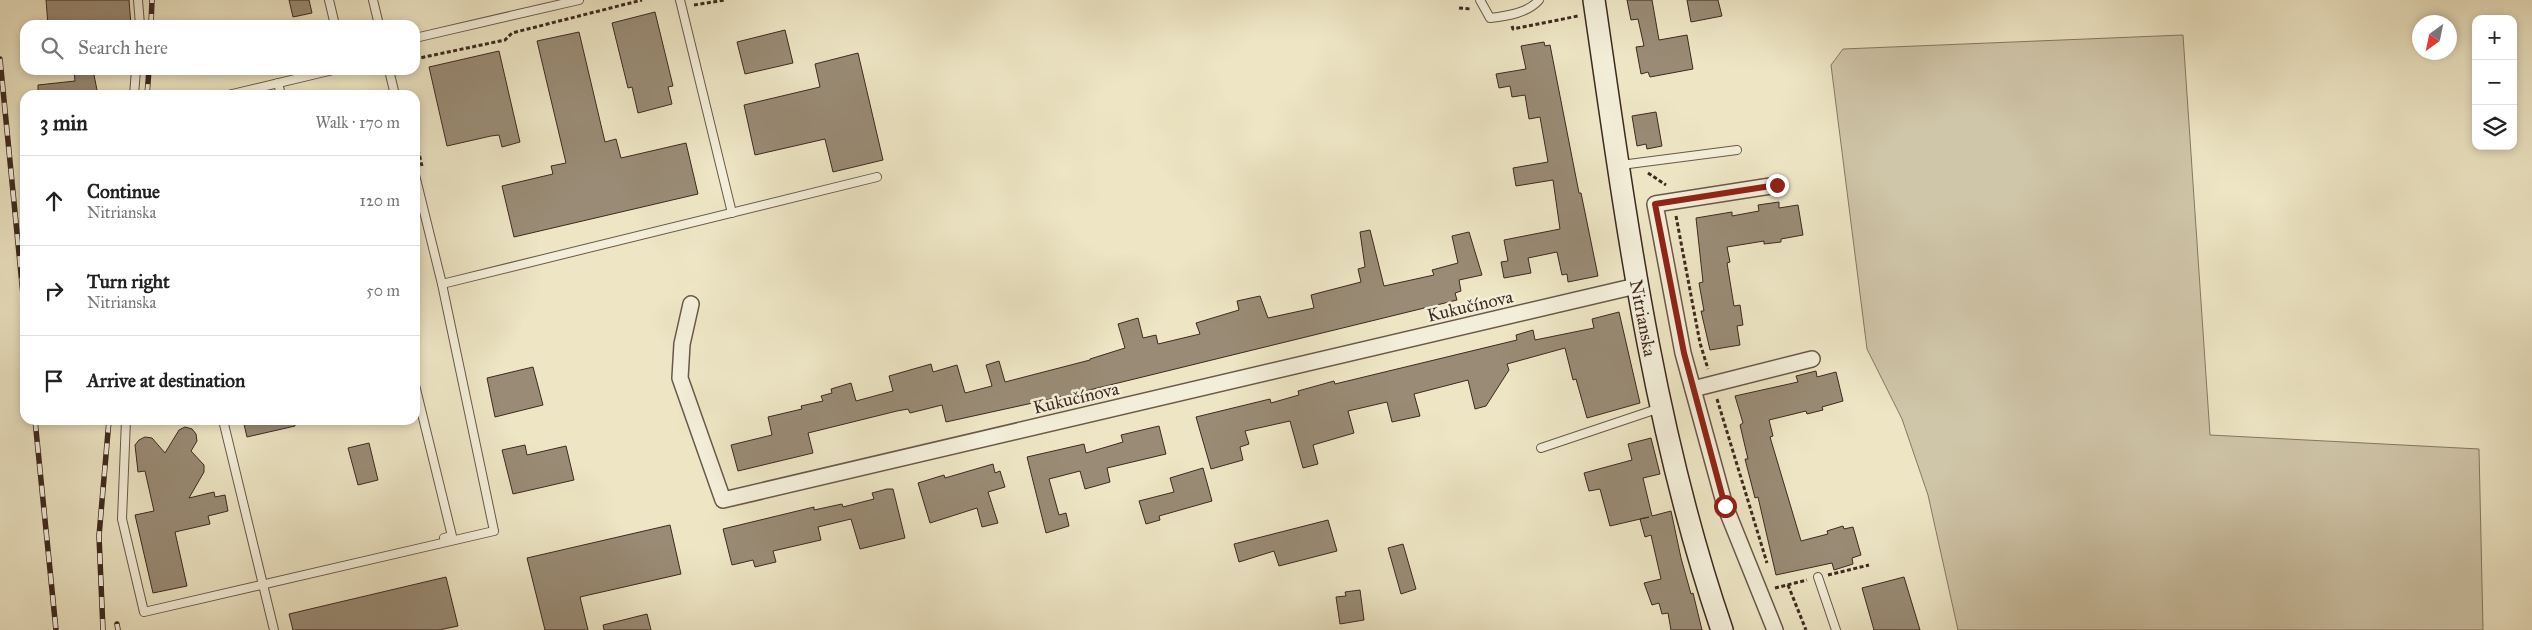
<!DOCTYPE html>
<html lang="en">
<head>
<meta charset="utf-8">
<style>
  body { margin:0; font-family:"IM FELL Great Primer",serif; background:#f2f2f2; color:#222 }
  .controls { position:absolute; right:15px; top:15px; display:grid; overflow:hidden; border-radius:10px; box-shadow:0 2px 8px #0003 }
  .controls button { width:45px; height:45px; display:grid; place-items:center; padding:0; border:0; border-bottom:1px solid #e0e0e0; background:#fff; color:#222; font:25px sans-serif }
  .compass { position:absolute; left:2412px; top:15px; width:45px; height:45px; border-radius:50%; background:#fff; box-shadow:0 2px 8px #0003; rotate:213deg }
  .stop { position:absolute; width:15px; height:15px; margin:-11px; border:4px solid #8f2418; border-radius:50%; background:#fff }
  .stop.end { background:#8f2418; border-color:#fff; box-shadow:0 1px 5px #0008 }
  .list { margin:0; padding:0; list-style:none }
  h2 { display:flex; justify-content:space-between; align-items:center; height:65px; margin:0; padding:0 20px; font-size:21px }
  h2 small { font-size:16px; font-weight:400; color:#767676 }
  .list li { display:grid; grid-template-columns:32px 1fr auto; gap:15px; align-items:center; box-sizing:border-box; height:90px; padding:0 20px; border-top:1px solid #e0e0e0 }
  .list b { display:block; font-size:19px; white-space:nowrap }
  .list p { margin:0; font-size:16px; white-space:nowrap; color:#767676 }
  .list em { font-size:16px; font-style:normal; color:#767676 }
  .icon { flex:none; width:28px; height:28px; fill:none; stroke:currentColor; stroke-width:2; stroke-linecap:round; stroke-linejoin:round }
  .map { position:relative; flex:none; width:2532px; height:630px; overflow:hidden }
  .search { position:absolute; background:#fff; box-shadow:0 2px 8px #0003; left:20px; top:20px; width:400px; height:55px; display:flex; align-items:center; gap:12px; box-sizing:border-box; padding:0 18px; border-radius:15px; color:#767676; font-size:19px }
  .panel { position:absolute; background:#fff; box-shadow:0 2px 8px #0003; left:20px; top:90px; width:400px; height:335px; border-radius:15px }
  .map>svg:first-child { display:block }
</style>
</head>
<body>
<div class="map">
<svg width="2532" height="630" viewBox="0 0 2532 630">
  <rect width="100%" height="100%" fill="#ede5c4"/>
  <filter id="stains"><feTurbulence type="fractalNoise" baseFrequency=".004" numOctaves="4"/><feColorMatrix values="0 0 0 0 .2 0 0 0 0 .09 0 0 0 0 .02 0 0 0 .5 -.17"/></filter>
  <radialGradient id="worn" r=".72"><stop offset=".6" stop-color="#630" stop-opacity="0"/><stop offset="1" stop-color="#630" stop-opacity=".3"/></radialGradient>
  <path fill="#cfc5a8" stroke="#867764" d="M 2183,35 L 2210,435 L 2479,449 L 2483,630 L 1958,630 L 1928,495 L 1902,419 L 1867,349 L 1831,65 L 1843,49 Z"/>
  <g fill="#998b75" stroke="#3e2920">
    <path d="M 46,0 L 129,0 L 131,25 L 48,25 Z"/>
    <path d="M 289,0 L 309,0 L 312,13 L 293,17 Z"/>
    <path d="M 1627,0 L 1652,0 L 1659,40 L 1687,35 L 1693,69 L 1650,77 L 1648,72 L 1641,74 L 1636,47 L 1644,46 L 1638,19 L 1631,20 Z"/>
    <path d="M 1687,0 L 1718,0 L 1722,16 L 1691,22 Z"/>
    <path d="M 655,12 L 673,86 L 668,87 L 672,104 L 638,113 L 632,87 L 628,88 L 612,23 Z"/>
    <path d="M 785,30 L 793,63 L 745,74 L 737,42 Z"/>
    <path d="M 579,32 L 605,142 L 616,139 L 621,158 L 686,143 L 698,194 L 514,237 L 502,186 L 553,174 L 551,166 L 566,163 L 537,41 Z"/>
    <path d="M 1544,42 L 1545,46 L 1550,45 L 1579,193 L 1581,193 L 1598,276 L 1568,282 L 1567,274 L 1562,275 L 1557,252 L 1528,258 L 1531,273 L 1504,278 L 1501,262 L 1508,261 L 1504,240 L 1560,229 L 1553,180 L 1516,186 L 1513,168 L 1548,162 L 1540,117 L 1529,119 L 1525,95 L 1512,97 L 1510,86 L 1499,88 L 1496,74 L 1526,69 L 1521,46 Z"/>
    <path d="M 499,51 L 520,142 L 502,147 L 499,135 L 491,136 L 447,146 L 429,67 Z"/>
    <path d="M 858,53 L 883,160 L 833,172 L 825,139 L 755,155 L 744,105 L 820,87 L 815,64 Z"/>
    <path d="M 74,70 L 93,70 L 98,95 L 38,95 L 38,85 L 75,81 Z"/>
    <path d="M 1656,112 L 1662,146 L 1647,149 L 1646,144 L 1637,146 L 1632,116 Z"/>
    <path d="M 1779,202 L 1779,208 L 1798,205 L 1803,235 L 1781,239 L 1781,242 L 1764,244 L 1764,241 L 1727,247 L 1730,262 L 1727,263 L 1734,306 L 1740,305 L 1743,325 L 1737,326 L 1740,345 L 1710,350 L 1701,311 L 1704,311 L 1699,283 L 1703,282 L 1696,218 L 1732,212 L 1732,216 L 1759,211 L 1758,205 Z"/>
    <path d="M 1370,230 L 1384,286 L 1434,275 L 1432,270 L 1458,263 L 1452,236 L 1469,232 L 1482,275 L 1459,280 L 1461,291 L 1455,293 L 1457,300 L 1069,395 L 946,422 L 942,405 L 910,413 L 908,409 L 897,411 L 808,433 L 813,453 L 738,471 L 731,445 L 772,435 L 768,417 L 802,409 L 801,406 L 823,401 L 821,396 L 832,393 L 831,389 L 851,383 L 856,401 L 893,391 L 889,376 L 931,364 L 933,372 L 957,365 L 965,393 L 992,386 L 986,365 L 999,361 L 1005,382 L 1090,360 L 1090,359 L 1125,348 L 1118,324 L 1138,318 L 1143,338 L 1156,335 L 1158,344 L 1200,334 L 1196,323 L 1239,310 L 1237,301 L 1260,296 L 1268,318 L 1314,308 L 1311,295 L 1361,282 L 1358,269 L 1365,267 L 1360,232 Z"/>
    <path d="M 1619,312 L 1640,403 L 1587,418 L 1576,379 L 1573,380 L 1565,348 L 1507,364 L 1509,370 L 1486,406 L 1475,409 L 1468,380 L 1414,394 L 1420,416 L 1392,422 L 1387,402 L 1348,411 L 1354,433 L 1313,445 L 1318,464 L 1303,468 L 1290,421 L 1245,431 L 1249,444 L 1240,447 L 1243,460 L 1211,469 L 1196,417 L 1270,399 L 1271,403 L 1299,395 L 1298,391 L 1334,381 L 1335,384 L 1517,340 L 1516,335 L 1533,330 L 1535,340 L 1594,328 L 1592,319 Z"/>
    <path d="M 533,367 L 543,405 L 495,417 L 487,378 Z"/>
    <path d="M 1816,371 L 1817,377 L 1836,372 L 1843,401 L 1822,407 L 1823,410 L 1807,414 L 1806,411 L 1769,420 L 1773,436 L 1770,437 L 1801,541 L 1828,534 L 1827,531 L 1843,526 L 1844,529 L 1853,527 L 1861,555 L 1852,558 L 1853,564 L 1834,570 L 1832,563 L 1776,575 L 1758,497 L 1755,498 L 1745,459 L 1748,459 L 1740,425 L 1743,423 L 1735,396 L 1798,382 L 1796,376 Z"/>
    <path d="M 243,420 L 295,420 L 295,426 L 247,437 Z"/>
    <path d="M 1159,426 L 1166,454 L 1107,468 L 1110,482 L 1085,489 L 1080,471 L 1049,479 L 1059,515 L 1066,513 L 1069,526 L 1046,533 L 1027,457 L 1084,444 L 1086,453 L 1123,442 L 1121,435 Z"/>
    <path d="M 185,427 L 192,429 L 196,434 L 197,441 L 191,451 L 204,465 L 204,472 L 189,498 L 214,492 L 215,497 L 225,495 L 228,511 L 208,516 L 210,524 L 175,532 L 187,586 L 153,593 L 135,515 L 154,511 L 145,471 L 138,472 L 135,445 L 139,440 L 145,437 L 152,438 L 165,453 L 179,430 Z"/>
    <path d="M 1651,438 L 1660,474 L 1643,478 L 1652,516 L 1671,511 L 1681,558 L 1691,594 L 1693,593 L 1702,630 L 1671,630 L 1668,613 L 1662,614 L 1659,603 L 1652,605 L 1644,583 L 1661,579 L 1651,535 L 1645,537 L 1640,519 L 1649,517 L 1610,526 L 1600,489 L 1589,491 L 1584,473 L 1632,460 L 1628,444 Z"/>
    <path d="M 369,443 L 378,480 L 358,485 L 348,448 Z"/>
    <path d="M 525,445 L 527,455 L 566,446 L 574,480 L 513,494 L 502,450 Z"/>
    <path d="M 993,464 L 995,473 L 1000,471 L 1005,487 L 988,492 L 998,523 L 982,527 L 977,508 L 930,523 L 918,483 L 944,475 L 945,478 Z"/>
    <path d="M 1203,468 L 1212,501 L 1159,516 L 1160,520 L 1146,524 L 1139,501 L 1174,492 L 1170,478 Z"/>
    <path d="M 887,489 L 893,489 L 905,538 L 860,549 L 851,519 L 818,527 L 821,540 L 773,551 L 776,562 L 755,567 L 753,560 L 732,565 L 723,529 L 814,507 L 814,510 L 842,504 L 843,507 L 874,499 L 872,493 Z"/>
    <path d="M 1328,520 L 1337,551 L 1279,566 L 1274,551 L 1239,562 L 1234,544 Z"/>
    <path d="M 670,525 L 681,574 L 580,597 L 588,630 L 545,630 L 527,558 Z"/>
    <path d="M 1403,544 L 1416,589 L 1401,594 L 1388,548 Z"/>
    <path d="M 446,577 L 458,626 L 439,630 L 293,630 L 289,614 Z"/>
    <path d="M 1904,577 L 1920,630 L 1874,630 L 1862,588 Z"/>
    <path d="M 1360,590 L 1364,620 L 1340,624 L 1336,597 L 1346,596 L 1345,592 Z"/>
    <path d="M 647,614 L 651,630 L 604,630 L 603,625 Z"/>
  </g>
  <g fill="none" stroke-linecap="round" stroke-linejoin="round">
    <g stroke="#6a5849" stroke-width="10">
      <g id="service">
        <path d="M 138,0 L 140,25"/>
        <path d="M 329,0 L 335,25"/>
        <path d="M 373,0 L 379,25"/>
        <path d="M 680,0 L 732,213"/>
        <path d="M 1480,0 L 1490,18 C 1507,16 1528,13 1539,0"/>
        <path d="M 415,38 L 579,0"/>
        <path d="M 389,70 L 395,95"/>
        <path d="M 278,83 L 281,95"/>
        <path d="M 134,95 L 136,70"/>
        <path d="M 228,95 L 333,70"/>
        <path d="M 1621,165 L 1737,150"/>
        <path d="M 442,284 L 877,177"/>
        <path d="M 415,385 L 452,536 L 444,538"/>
        <path d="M 126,420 L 122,519 L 144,612 L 494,531 L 442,284 L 415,175"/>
        <path d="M 223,420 L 274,630"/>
        <path d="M 1541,448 L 1660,408"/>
        <path d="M 1818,577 L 1836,630"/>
      </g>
    </g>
    <g stroke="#6a5849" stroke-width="18">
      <g id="minor">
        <path d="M 691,304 L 682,344 L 680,378 L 723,500 L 1636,286"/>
        <path d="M 1693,389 L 1812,359"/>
        <path d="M 1775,630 L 1725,506 L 1683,353 L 1655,204 L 1777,185"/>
      </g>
    </g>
    <g stroke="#3e2920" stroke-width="24">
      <path id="secondary" d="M 1594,0 C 1625,212 1652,426 1722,630"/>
    </g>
    <g stroke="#3e2920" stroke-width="3" stroke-dasharray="4 2.5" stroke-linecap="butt">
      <path d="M 694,5 L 725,0"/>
      <path d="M 1459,8 L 1471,9"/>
      <path d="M 1512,26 L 1513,29 L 1578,16"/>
      <path d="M 415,59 L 505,40 L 512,33 L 642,0"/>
      <path d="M 415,137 L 422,166"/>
      <path d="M 1648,173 L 1666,185"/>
      <path d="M 1676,216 L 1700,343 L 1708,369"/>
      <path d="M 1717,399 L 1767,563"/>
      <path d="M 1828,575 L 1869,565"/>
      <path d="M 1788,585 L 1806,630"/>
      <path d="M 1775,588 L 1807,580"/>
    </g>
    <use href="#service" stroke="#f3eed9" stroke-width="8"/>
    <use href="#minor" stroke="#f3eed9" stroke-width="15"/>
    <use href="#secondary" stroke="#f3eed9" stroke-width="21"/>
    <g stroke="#3e2920" stroke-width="5.5">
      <g id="rail">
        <path d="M 151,25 L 152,0"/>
        <path d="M 0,59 L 25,315"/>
        <path d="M 147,95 L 149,70"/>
        <path d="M 35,420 L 56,630"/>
        <path d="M 117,624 L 118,630"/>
        <path d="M 103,630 L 99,536 L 109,420"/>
      </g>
    </g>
    <use href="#rail" stroke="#f3eed9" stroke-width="4" stroke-dasharray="11" stroke-linecap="butt"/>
  </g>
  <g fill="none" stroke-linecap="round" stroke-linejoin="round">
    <path stroke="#8f2418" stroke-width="6" d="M 1725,506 L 1684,353 L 1655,204 L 1777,185"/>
  </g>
  <g text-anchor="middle" stroke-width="5" stroke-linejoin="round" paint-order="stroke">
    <g font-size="18" fill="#3e2920" stroke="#f3eed9">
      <text transform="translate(1470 306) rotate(-13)" y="6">Kukučínova</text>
      <text transform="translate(1643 318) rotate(79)" y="6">Nitrianska</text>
      <text transform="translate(1076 398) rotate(-13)" y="6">Kukučínova</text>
    </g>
  </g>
  <rect width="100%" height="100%" filter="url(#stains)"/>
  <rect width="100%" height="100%" fill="url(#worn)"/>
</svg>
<div class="controls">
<button>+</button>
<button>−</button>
<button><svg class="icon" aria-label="layers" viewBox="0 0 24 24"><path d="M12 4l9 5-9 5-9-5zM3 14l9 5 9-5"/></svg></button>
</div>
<svg class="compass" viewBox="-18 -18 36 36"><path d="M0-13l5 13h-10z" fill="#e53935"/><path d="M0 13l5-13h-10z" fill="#767676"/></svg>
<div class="stop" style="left:1725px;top:506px"></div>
<div class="stop end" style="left:1777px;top:185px"></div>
<div class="search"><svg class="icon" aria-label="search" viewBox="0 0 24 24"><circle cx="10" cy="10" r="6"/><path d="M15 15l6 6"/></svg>Search here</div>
<section class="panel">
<h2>3 min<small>Walk · 170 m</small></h2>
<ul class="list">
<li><svg class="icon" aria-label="ahead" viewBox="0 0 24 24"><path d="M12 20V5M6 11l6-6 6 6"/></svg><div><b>Continue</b><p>Nitrianska</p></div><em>120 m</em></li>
<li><svg class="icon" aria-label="right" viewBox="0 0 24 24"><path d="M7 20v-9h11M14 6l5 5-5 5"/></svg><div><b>Turn right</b><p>Nitrianska</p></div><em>50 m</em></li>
<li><svg class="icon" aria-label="arrive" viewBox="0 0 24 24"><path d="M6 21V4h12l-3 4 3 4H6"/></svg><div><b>Arrive at destination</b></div></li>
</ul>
</section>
</div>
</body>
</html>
